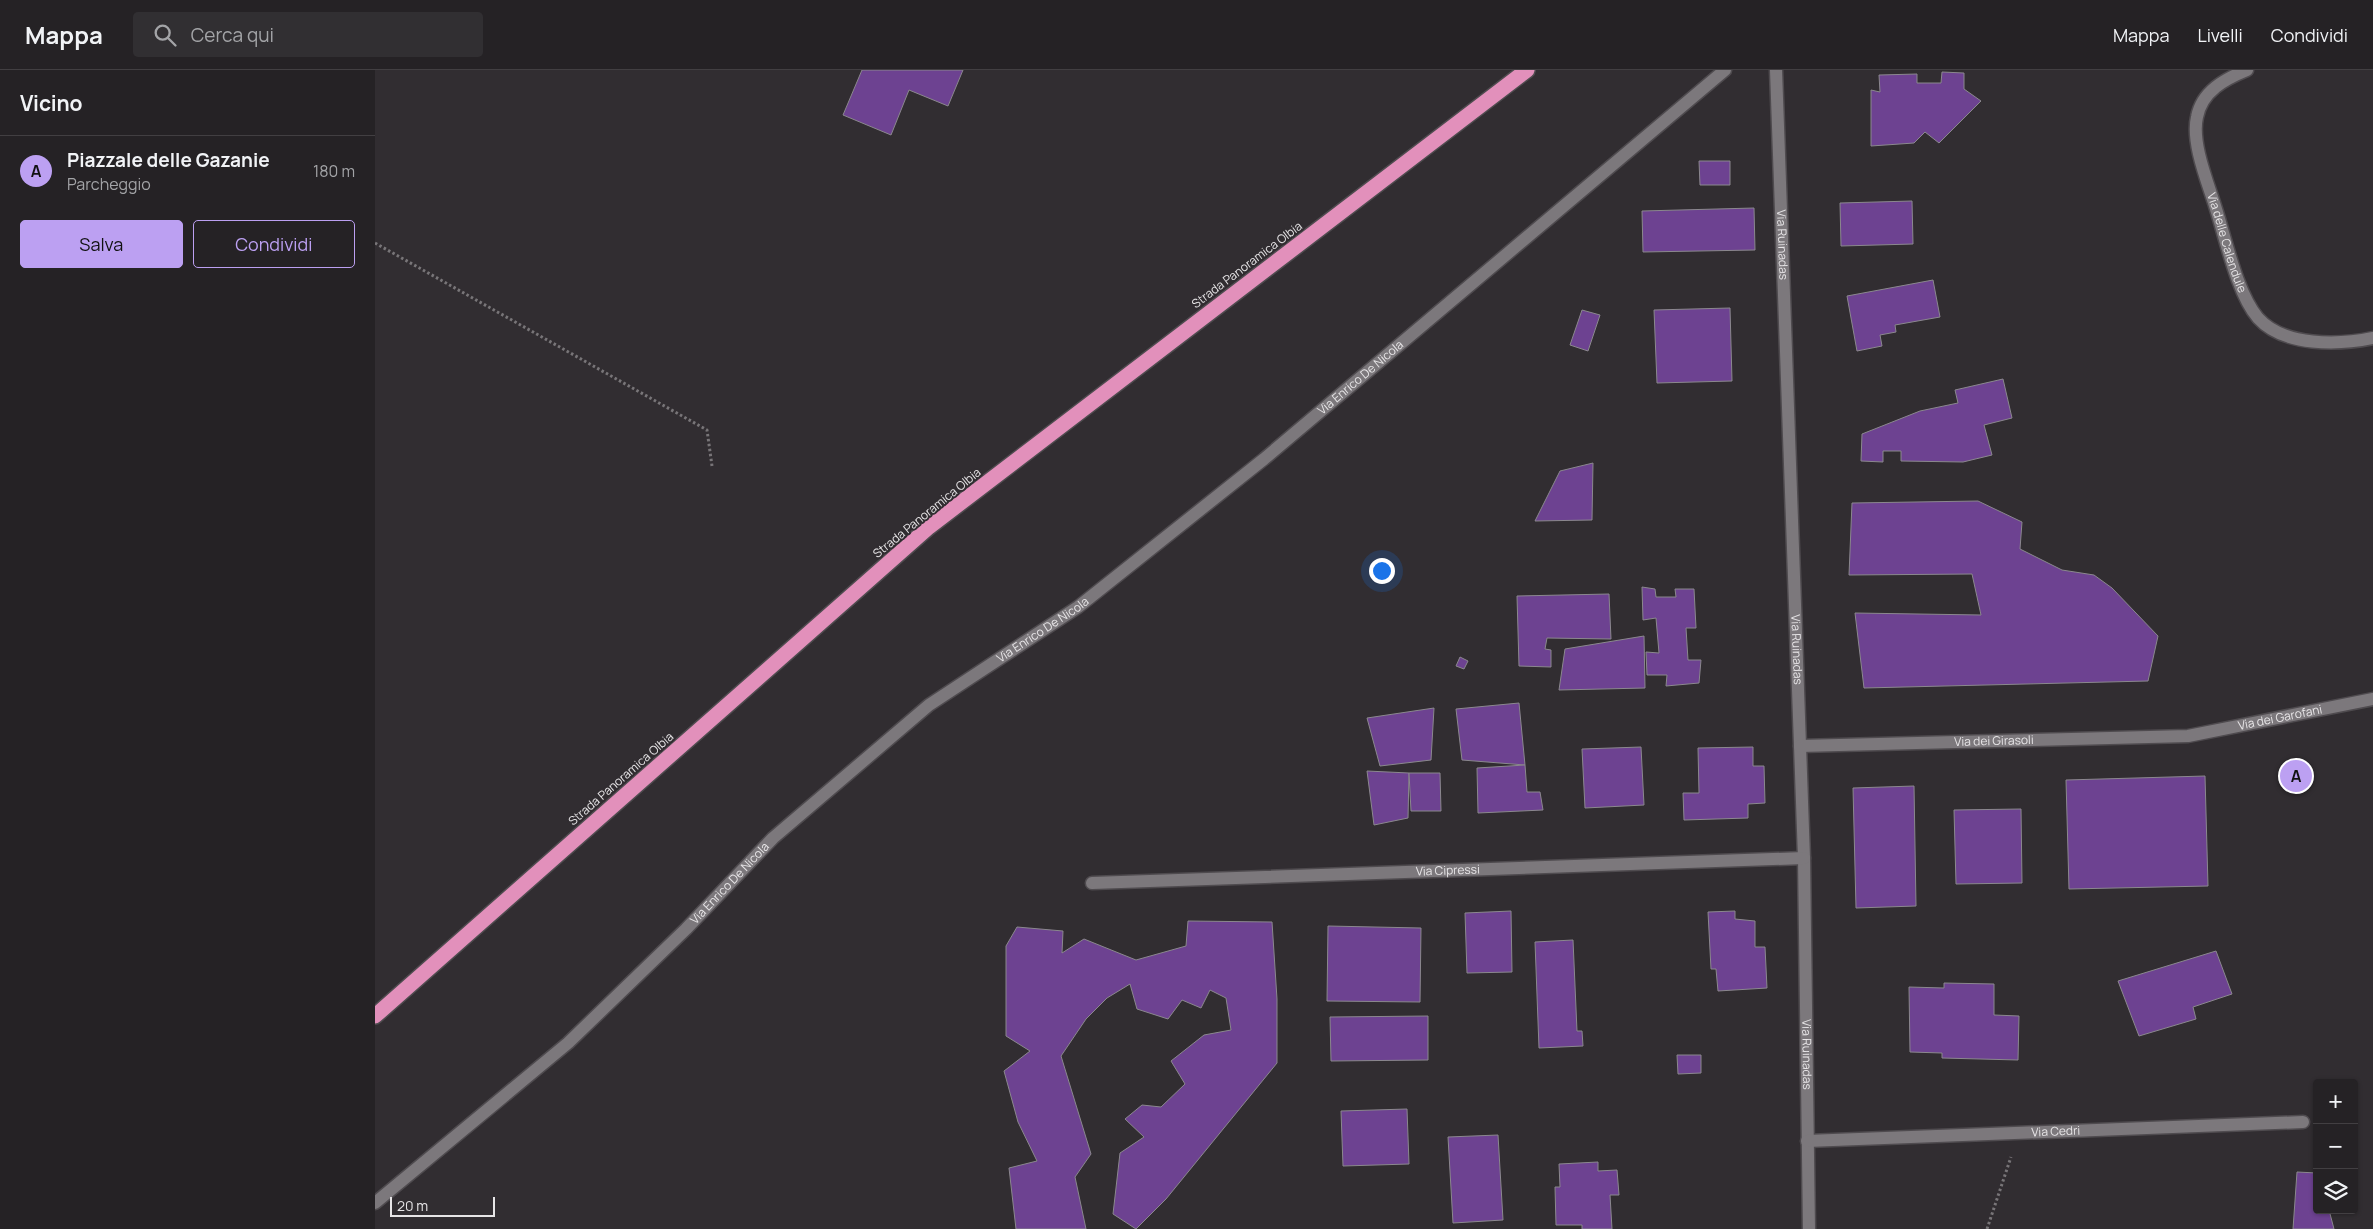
<!DOCTYPE html>
<html lang="it">
<head>
<meta charset="utf-8">
<style>
  body { margin:0; font-family:Manrope,sans-serif; background:#312f32; color:#f1f3f6 }
  .controls { position:absolute; right:15px; bottom:15px; display:grid; overflow:hidden; border-radius:5px; box-shadow:0 1px 4px #0004 }
  .controls button { width:45px; height:45px; display:grid; place-items:center; padding:0; border:0; border-bottom:1px solid #423f42; background:#252225; color:#f1f3f6; font:25px sans-serif }
  .scale { position:absolute; left:15px; bottom:12px; width:105px; box-sizing:border-box; padding-left:5px; border:2px solid #e7e5e7; border-top:0; font-size:14px; line-height:18px; white-space:nowrap; color:#e7e5e7; -webkit-text-stroke:4px #312d31; paint-order:stroke }
  .you { position:absolute; left:1006px; top:500px; width:18px; height:18px; margin:-12px; border:4px solid #fff; border-radius:50%; background:#1a73e8; box-shadow:0 0 0 8px #1a73e833 }
  .badge { display:grid; place-items:center; width:32px; height:32px; border-radius:50%; background:#bca0f2; color:#111; font-size:16px; font-weight:700 }
  .pin { position:absolute; translate:-50% -50%; border:2px solid #fff; box-shadow:0 1px 5px #0006 }
  .list { margin:0; padding:0; list-style:none }
  h2 { display:flex; justify-content:space-between; align-items:center; height:65px; margin:0; padding:0 20px; font-size:21px }
  h2 small { font-size:16px; font-weight:400; color:#a3a4a7 }
  .list li { display:grid; grid-template-columns:32px 1fr auto; gap:15px; align-items:center; box-sizing:border-box; height:70px; padding:0 20px; border-top:1px solid #423f42 }
  .list b { display:block; font-size:19px; white-space:nowrap }
  .list p { margin:0; font-size:16px; white-space:nowrap; color:#a3a4a7 }
  .list em { font-size:16px; font-style:normal; color:#a3a4a7 }
  .actions { display:flex; gap:10px; padding:15px 20px }
  .actions a { flex:1; padding:11px 0; border:1px solid #bca0f2; border-radius:5px; text-align:center; font-size:18px; color:#bca0f2 }
  .actions .main { background:#bca0f2; color:#111 }
  .icon { flex:none; width:28px; height:28px; fill:none; stroke:currentColor; stroke-width:2; stroke-linecap:round; stroke-linejoin:round }
  .map { position:relative; flex:none; width:1998px; height:1159px; overflow:hidden }
  header { display:flex; align-items:center; gap:30px; box-sizing:border-box; height:70px; padding:0 25px; background:#252225; border-bottom:1px solid #423f42 }
  header strong { font-size:24px }
  nav { display:flex; gap:28px; margin-inline-start:auto; font-size:18px }
  .search { width:350px; height:45px; background:#312f32; display:flex; align-items:center; gap:12px; box-sizing:border-box; padding:0 18px; border-radius:5px; color:#a3a4a7; font-size:19px }
  main { display:flex }
  aside { flex:1; background:#252225 }
  .map>svg:first-child { display:block }
</style>
</head>
<body>
<header>
<strong>Mappa</strong>
<div class="search"><svg class="icon" aria-label="search" viewBox="0 0 24 24"><circle cx="10" cy="10" r="6"/><path d="M15 15l6 6"/></svg>Cerca qui</div>
<nav><a>Mappa</a><a>Livelli</a><a>Condividi</a></nav>
</header>
<main>
<aside>
<h2>Vicino<small></small></h2>
<ul class="list">
<li><span class="badge">A</span><div><b>Piazzale delle Gazanie</b><p>Parcheggio</p></div><em>180 m</em></li>
</ul>
<div class="actions"><a class="main">Salva</a><a>Condividi</a></div>
</aside>
<div class="map">
<svg width="1998" height="1159" viewBox="0 0 1998 1159">
  <rect width="100%" height="100%" fill="#312d31"/>
  <g fill="#6d4291" stroke="#8b888e">
    <path d="M 487,0 L 588,0 L 573,36 L 534,20 L 516,65 L 468,45 Z"/>
    <path d="M 1567,2 L 1589,3 L 1589,19 L 1606,31 L 1564,73 L 1550,62 L 1539,73 L 1496,76 L 1496,20 L 1505,22 L 1504,5 L 1542,4 L 1542,13 L 1566,13 Z"/>
    <path d="M 1324,91 L 1355,91 L 1355,115 L 1325,115 Z"/>
    <path d="M 1537,131 L 1538,174 L 1466,176 L 1465,133 Z"/>
    <path d="M 1379,138 L 1380,180 L 1268,182 L 1267,141 Z"/>
    <path d="M 1558,210 L 1565,247 L 1520,255 L 1521,262 L 1505,265 L 1507,276 L 1482,281 L 1472,226 Z"/>
    <path d="M 1355,238 L 1357,311 L 1282,313 L 1279,240 Z"/>
    <path d="M 1207,240 L 1225,245 L 1213,281 L 1195,275 Z"/>
    <path d="M 1628,309 L 1637,348 L 1609,355 L 1617,385 L 1588,392 L 1526,391 L 1526,381 L 1508,381 L 1508,392 L 1486,391 L 1487,364 L 1545,341 L 1583,333 L 1580,320 Z"/>
    <path d="M 1218,393 L 1217,450 L 1160,451 L 1185,401 Z"/>
    <path d="M 1603,431 L 1647,452 L 1645,479 L 1687,500 L 1719,505 L 1737,518 L 1783,566 L 1773,611 L 1489,618 L 1480,543 L 1606,545 L 1597,504 L 1474,505 L 1477,433 Z"/>
    <path d="M 1267,517 L 1280,519 L 1281,527 L 1301,527 L 1300,519 L 1319,519 L 1321,558 L 1311,558 L 1313,590 L 1326,590 L 1324,613 L 1291,616 L 1292,605 L 1272,605 L 1271,582 L 1284,583 L 1281,548 L 1268,550 Z"/>
    <path d="M 1234,524 L 1236,569 L 1172,568 L 1170,579 L 1176,580 L 1176,597 L 1144,596 L 1142,526 Z"/>
    <path d="M 1269,566 L 1270,618 L 1184,620 L 1190,579 Z"/>
    <path d="M 1085,587 L 1093,591 L 1089,599 L 1081,596 Z"/>
    <path d="M 1144,633 L 1150,695 L 1087,690 L 1081,639 Z"/>
    <path d="M 1059,638 L 1056,690 L 1005,696 L 992,648 Z"/>
    <path d="M 1266,677 L 1269,735 L 1210,738 L 1207,679 Z"/>
    <path d="M 1378,677 L 1378,696 L 1389,696 L 1390,733 L 1373,734 L 1373,748 L 1309,750 L 1308,723 L 1324,723 L 1323,678 Z"/>
    <path d="M 1150,695 L 1152,722 L 1165,722 L 1168,740 L 1103,743 L 1102,698 Z"/>
    <path d="M 992,701 L 1034,703 L 1033,748 L 999,755 Z"/>
    <path d="M 1034,703 L 1065,703 L 1066,741 L 1036,741 Z"/>
    <path d="M 1830,706 L 1833,816 L 1694,819 L 1691,710 Z"/>
    <path d="M 1539,716 L 1541,836 L 1481,838 L 1478,718 Z"/>
    <path d="M 1646,739 L 1647,813 L 1581,814 L 1579,740 Z"/>
    <path d="M 1136,841 L 1137,902 L 1092,903 L 1090,843 Z"/>
    <path d="M 1360,841 L 1360,849 L 1380,851 L 1380,877 L 1390,877 L 1392,918 L 1343,921 L 1341,899 L 1336,899 L 1333,842 Z"/>
    <path d="M 813,851 L 897,852 L 902,929 L 902,993 L 791,1129 L 761,1159 L 738,1144 L 745,1083 L 769,1067 L 750,1049 L 767,1035 L 786,1037 L 810,1014 L 796,991 L 829,965 L 856,960 L 851,928 L 835,920 L 826,938 L 807,930 L 793,949 L 762,939 L 755,914 L 732,928 L 711,949 L 686,986 L 716,1084 L 700,1107 L 711,1159 L 641,1159 L 634,1098 L 662,1091 L 643,1052 L 629,1001 L 655,981 L 631,966 L 631,876 L 642,857 L 688,861 L 687,883 L 709,869 L 761,890 L 811,876 Z"/>
    <path d="M 953,856 L 1046,858 L 1045,932 L 952,931 Z"/>
    <path d="M 1198,870 L 1202,961 L 1207,961 L 1208,976 L 1164,978 L 1160,872 Z"/>
    <path d="M 1841,881 L 1857,924 L 1818,937 L 1821,949 L 1764,966 L 1743,911 Z"/>
    <path d="M 1569,913 L 1619,914 L 1619,945 L 1644,946 L 1643,990 L 1567,988 L 1567,983 L 1535,982 L 1534,917 L 1569,918 Z"/>
    <path d="M 1053,946 L 1053,990 L 956,991 L 955,947 Z"/>
    <path d="M 1302,985 L 1326,985 L 1326,1003 L 1303,1004 Z"/>
    <path d="M 1032,1039 L 1034,1094 L 968,1096 L 966,1041 Z"/>
    <path d="M 1123,1065 L 1128,1150 L 1078,1153 L 1073,1067 Z"/>
    <path d="M 1223,1092 L 1223,1101 L 1242,1100 L 1244,1125 L 1235,1125 L 1237,1159 L 1207,1159 L 1207,1155 L 1181,1155 L 1180,1117 L 1185,1117 L 1184,1094 Z"/>
    <path d="M 1922,1102 L 1942,1103 L 1942,1140 L 1954,1140 L 1959,1159 L 1918,1159 Z"/>
  </g>
  <g fill="none" stroke-linecap="round" stroke-linejoin="round">
    <g stroke="#4f4b4f" stroke-width="15">
      <g id="minor">
        <path id="s1" d="M 1401,0 L 1429,788 L 1434,1159"/>
        <path id="s2" d="M 1872,0 C 1850,9 1827,21 1822,47 C 1816,73 1833,113 1841,139 C 1851,170 1862,223 1883,248 C 1909,277 1964,275 1998,268"/>
        <path id="s3" d="M 1425,676 L 1813,666 L 1998,629"/>
        <path id="s4" d="M 717,813 L 1429,788"/>
        <path id="s5" d="M 1432,1071 L 1928,1052"/>
        <path id="s6" d="M 0,1133 L 193,973 L 311,859 L 398,768 L 554,635 L 703,537 L 889,389 L 1350,0"/>
      </g>
    </g>
    <g stroke="#4f4b4f" stroke-width="18">
      <path id="highway" d="M 0,946 L 554,457 L 1152,0"/>
    </g>
    <g stroke="#787578" stroke-width="3" stroke-dasharray="2.5 2.5" stroke-linecap="butt">
      <path d="M 0,173 L 332,360 L 337,396"/>
      <path d="M 1612,1159 L 1636,1087"/>
    </g>
    <use href="#minor" stroke="#7c787c" stroke-width="12"/>
    <use href="#highway" stroke="#e290bb" stroke-width="15"/>
  </g>
  <g text-anchor="middle" stroke-width="4" stroke-linejoin="round" paint-order="stroke">
    <g font-size="12" fill="#e7e5e7" stroke="#312d31">
      <text dy="4" stroke="none"><textPath href="#s2" startOffset="202">Via delle Calendule</textPath></text>
      <text dy="4" stroke="none"><textPath href="#s1" startOffset="175">Via Ruinadas</textPath></text>
      <text transform="translate(872 195) rotate(-37)" y="4">Strada Panoramica Olbia</text>
      <text dy="4" stroke="none"><textPath href="#s6" startOffset="1288">Via Enrico De Nicola</textPath></text>
      <text transform="translate(552 443) rotate(-39)" y="4">Strada Panoramica Olbia</text>
      <text dy="4" stroke="none"><textPath href="#s6" startOffset="882">Via Enrico De Nicola</textPath></text>
      <text dy="4" stroke="none"><textPath href="#s1" startOffset="580">Via Ruinadas</textPath></text>
      <text dy="4" stroke="none"><textPath href="#s3" startOffset="482">Via dei Garofani</textPath></text>
      <text dy="4" stroke="none"><textPath href="#s3" startOffset="194">Via dei Girasoli</textPath></text>
      <text transform="translate(246 709) rotate(-41)" y="4">Strada Panoramica Olbia</text>
      <text dy="4" stroke="none"><textPath href="#s4" startOffset="356">Via Cipressi</textPath></text>
      <text dy="4" stroke="none"><textPath href="#s6" startOffset="478">Via Enrico De Nicola</textPath></text>
      <text dy="4" stroke="none"><textPath href="#s1" startOffset="985">Via Ruinadas</textPath></text>
      <text dy="4" stroke="none"><textPath href="#s5" startOffset="249">Via Cedri</textPath></text>
    </g>
  </g>
</svg>
<div class="controls">
<button>+</button>
<button>−</button>
<button><svg class="icon" aria-label="layers" viewBox="0 0 24 24"><path d="M12 4l9 5-9 5-9-5zM3 14l9 5 9-5"/></svg></button>
</div>
<div class="scale">20 m</div>
<div class="you"></div>
<div class="pin badge" style="left:1921px;top:706px">A</div>
</div>
</main>
</body>
</html>
